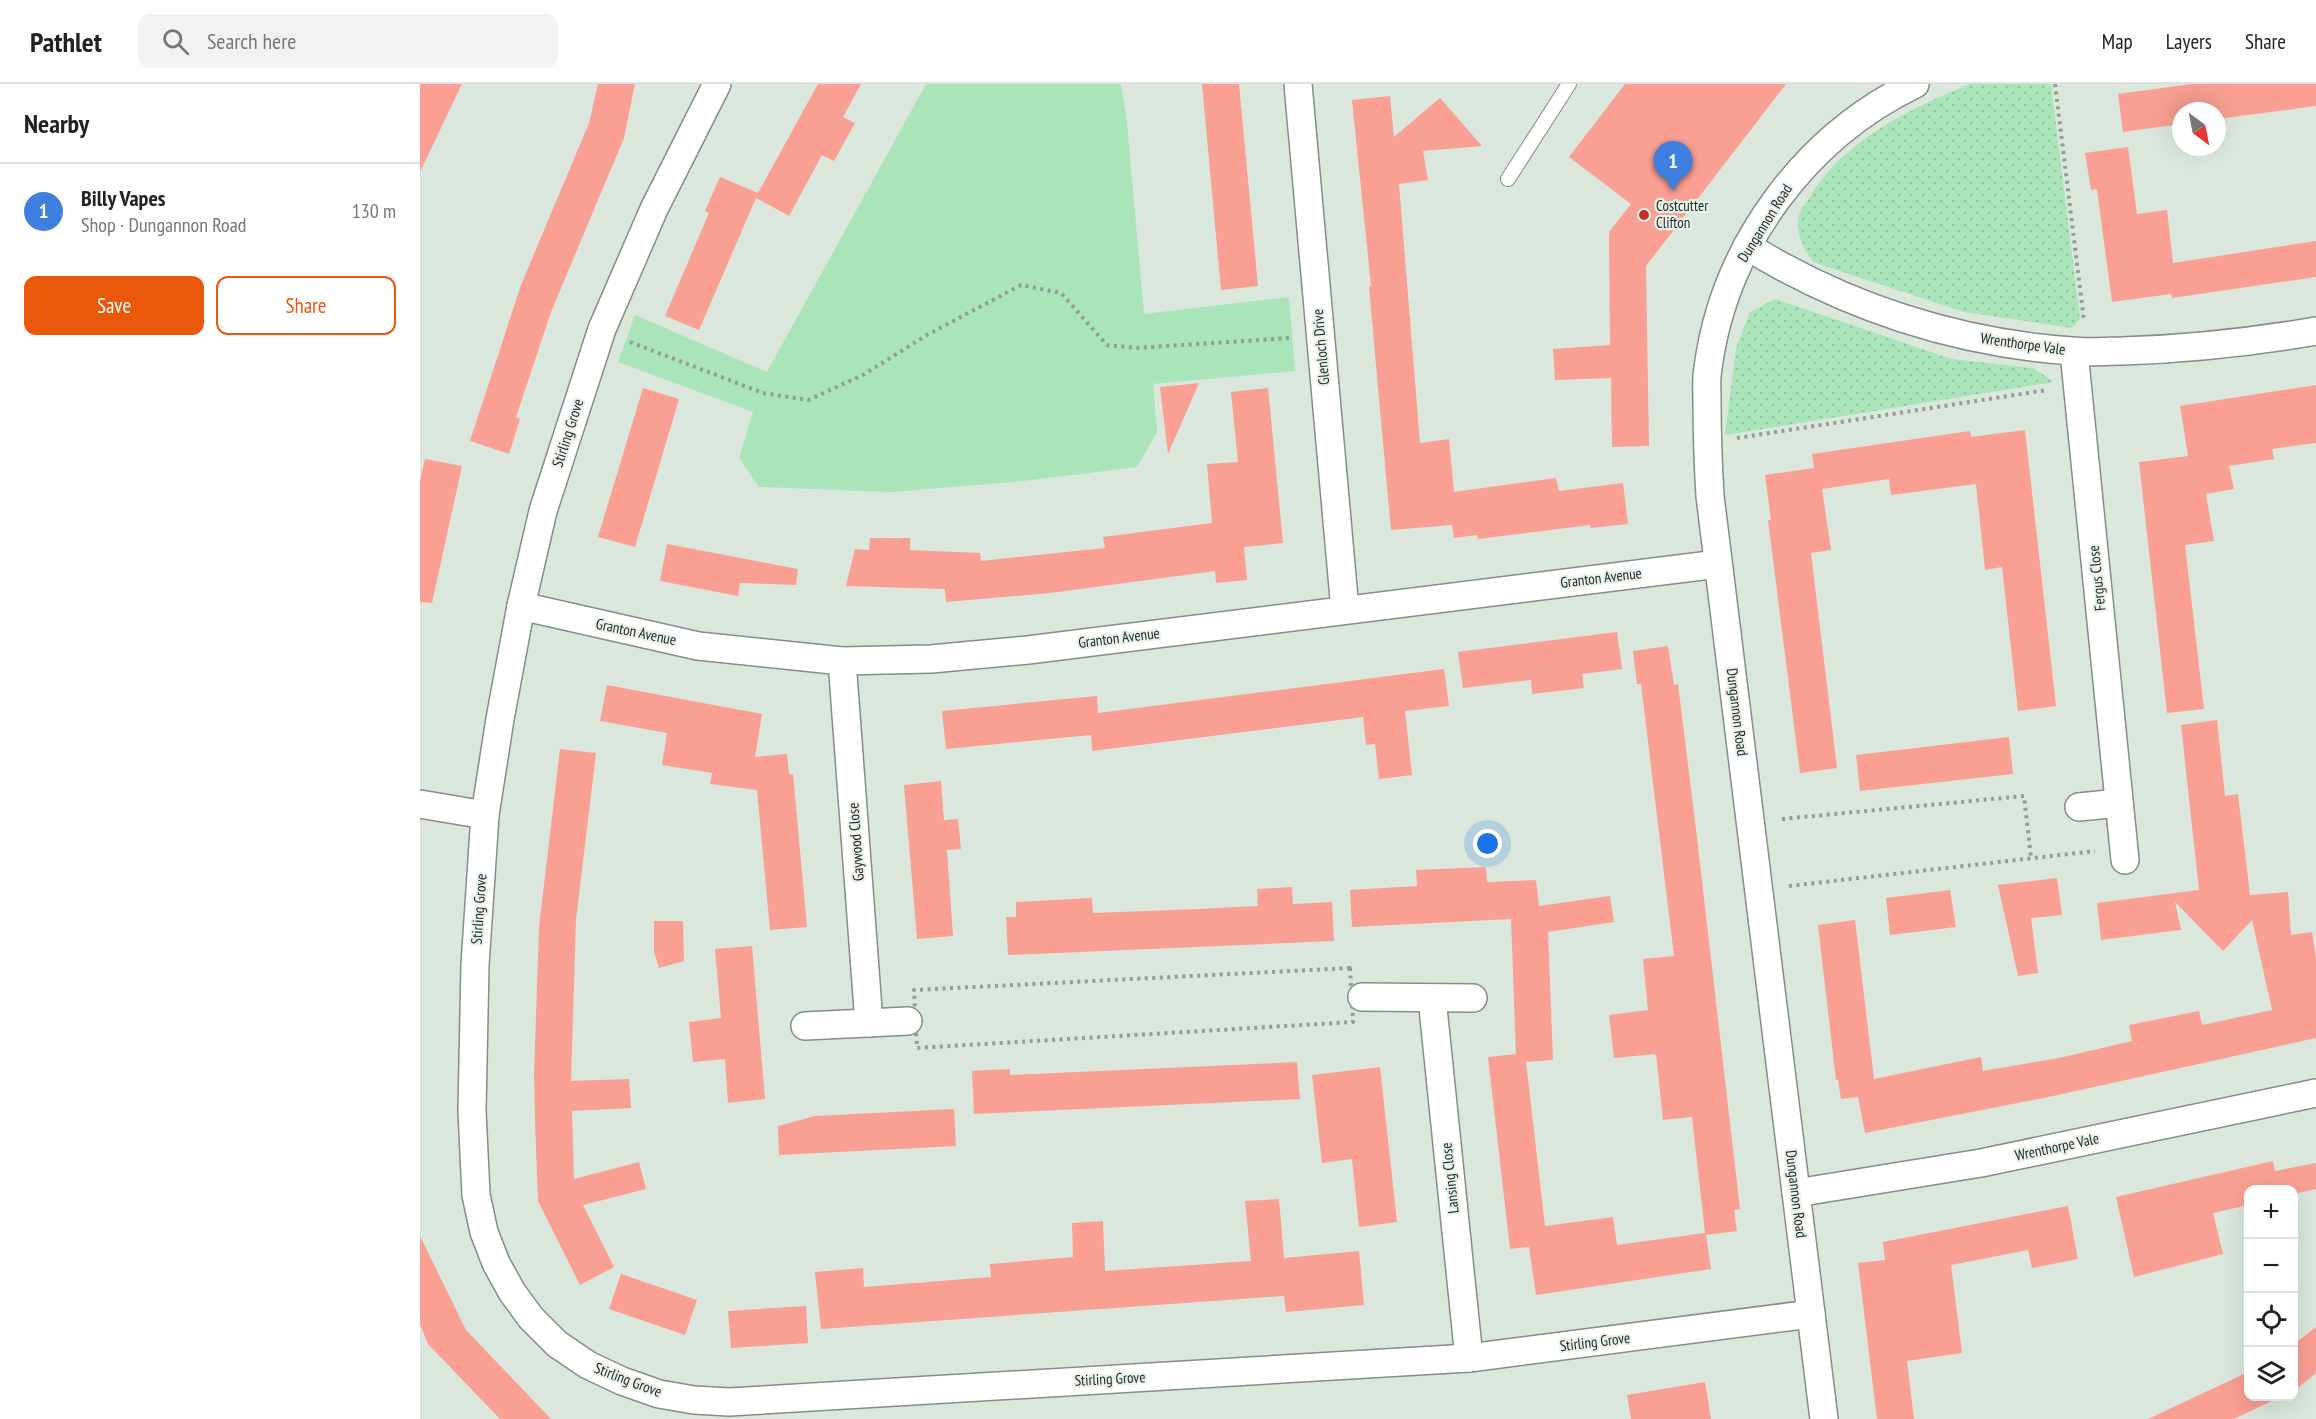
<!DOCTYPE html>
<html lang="en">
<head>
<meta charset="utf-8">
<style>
  body { margin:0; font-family:"PT Sans Narrow",sans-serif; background:#f2f2f2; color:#222 }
  .controls { position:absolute; right:18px; bottom:18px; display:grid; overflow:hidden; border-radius:12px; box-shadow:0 6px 24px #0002 }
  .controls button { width:54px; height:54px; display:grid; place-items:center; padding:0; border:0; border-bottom:2px solid #e0e0e0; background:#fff; color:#222; font:30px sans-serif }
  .compass { position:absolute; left:1752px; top:18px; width:54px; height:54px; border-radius:50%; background:#fff; box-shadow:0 6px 24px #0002; rotate:148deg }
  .you { position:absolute; left:1068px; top:760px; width:21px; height:21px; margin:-15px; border:4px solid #fff; border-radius:50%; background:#1a73e8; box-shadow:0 0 0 9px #1a73e833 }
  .badge { display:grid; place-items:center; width:39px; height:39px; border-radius:50%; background:#ea580c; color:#fff; font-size:20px; font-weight:700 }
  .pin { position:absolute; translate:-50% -50px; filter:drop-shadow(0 2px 3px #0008) }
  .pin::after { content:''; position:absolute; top:32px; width:21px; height:18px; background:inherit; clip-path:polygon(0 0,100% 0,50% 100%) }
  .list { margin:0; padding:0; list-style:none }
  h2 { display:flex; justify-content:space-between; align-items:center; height:78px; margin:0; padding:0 24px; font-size:26px }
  h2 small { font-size:20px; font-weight:400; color:#767676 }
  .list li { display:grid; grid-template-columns:39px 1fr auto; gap:18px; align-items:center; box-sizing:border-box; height:96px; padding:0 24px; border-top:2px solid #e0e0e0 }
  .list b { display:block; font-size:22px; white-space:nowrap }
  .list p { margin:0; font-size:20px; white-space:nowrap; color:#767676 }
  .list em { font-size:20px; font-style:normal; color:#767676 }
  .actions { display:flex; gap:12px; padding:18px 24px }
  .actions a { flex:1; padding:14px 0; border:2px solid #ea580c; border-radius:12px; text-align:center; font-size:21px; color:#ea580c }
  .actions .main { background:#ea580c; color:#fff }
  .icon { flex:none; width:33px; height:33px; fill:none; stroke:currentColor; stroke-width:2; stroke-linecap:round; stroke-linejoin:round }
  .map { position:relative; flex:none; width:1896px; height:1335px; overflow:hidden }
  header { display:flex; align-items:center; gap:36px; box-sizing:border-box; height:84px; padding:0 30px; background:#fff; border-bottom:2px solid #e0e0e0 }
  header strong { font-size:28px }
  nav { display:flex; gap:33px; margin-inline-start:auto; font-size:21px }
  .search { width:420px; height:54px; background:#f2f2f2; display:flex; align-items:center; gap:15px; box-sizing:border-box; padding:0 21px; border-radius:12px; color:#767676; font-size:22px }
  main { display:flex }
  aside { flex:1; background:#fff }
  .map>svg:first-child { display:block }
</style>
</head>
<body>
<header>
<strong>Pathlet</strong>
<div class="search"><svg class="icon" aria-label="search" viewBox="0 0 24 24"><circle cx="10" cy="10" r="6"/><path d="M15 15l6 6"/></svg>Search here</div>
<nav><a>Map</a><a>Layers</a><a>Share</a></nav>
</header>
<main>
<aside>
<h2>Nearby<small></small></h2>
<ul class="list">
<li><span class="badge" style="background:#3f7fe0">1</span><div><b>Billy Vapes</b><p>Shop · Dungannon Road</p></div><em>130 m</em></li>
</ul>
<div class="actions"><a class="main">Save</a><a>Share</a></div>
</aside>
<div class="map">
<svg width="1896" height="1335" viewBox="0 0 1896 1335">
  <defs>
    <pattern id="grass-dots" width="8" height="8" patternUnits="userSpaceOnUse" patternTransform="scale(1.5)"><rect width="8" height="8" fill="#aae4b9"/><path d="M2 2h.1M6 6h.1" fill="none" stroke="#92c49f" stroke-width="1.8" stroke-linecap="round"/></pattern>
  </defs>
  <rect width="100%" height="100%" fill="#dbe7dd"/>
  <g fill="url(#grass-dots)">
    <path d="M 1549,0 L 1631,0 L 1660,235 L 1652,244 L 1544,228 L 1393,178 C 1384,164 1377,153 1378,136 C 1378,129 1384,122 1388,116 C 1422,56 1489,26 1549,0 Z"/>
    <path d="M 1355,215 L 1532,275 L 1613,284 L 1634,298 L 1305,351 L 1316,264 L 1330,228 Z"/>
  </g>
  <path fill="#aae4b9" d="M 506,0 L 701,0 L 707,39 L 724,230 L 869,213 L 875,287 L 733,300 L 737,348 L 717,383 L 603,397 L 471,408 L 339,403 L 319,374 L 333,328 L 198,278 L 215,231 L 347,288 Z"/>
  <g fill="#fa9f93">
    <path d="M 0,0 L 42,0 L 0,88 Z"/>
    <path d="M 178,0 L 215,0 L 204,54 L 131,228 L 96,333 L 100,335 L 89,370 L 50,357 L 101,201 L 169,39 Z"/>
    <path d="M 398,0 L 441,0 L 423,33 L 435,39 L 414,77 L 402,71 L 369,132 L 336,114 L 279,246 L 245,232 L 289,129 L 285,127 L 300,93 L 338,109 Z"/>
    <path d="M 782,0 L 819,0 L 838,202 L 801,206 Z"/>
    <path d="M 1205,0 L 1366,0 L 1226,182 L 1229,362 L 1192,363 L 1191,294 L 1135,296 L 1133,265 L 1190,261 L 1189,148 L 1211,120 L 1149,73 Z"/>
    <path d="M 1772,0 L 1896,0 L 1896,22 L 1797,35 L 1797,27 L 1761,27 L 1761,40 L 1703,48 L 1698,10 Z"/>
    <path d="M 970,12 L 974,53 L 1020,14 L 1062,62 L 1003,67 L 1008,96 L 979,100 L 1000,359 L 1029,355 L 1034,408 L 1136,394 L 1139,407 L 1203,399 L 1208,440 L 1171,444 L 1170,441 L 1058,455 L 1057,451 L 1034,454 L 1032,441 L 971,446 L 957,293 L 949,202 L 951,202 L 932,16 Z"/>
    <path d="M 1708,63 L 1717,130 L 1747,126 L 1753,179 L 1896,157 L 1896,193 L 1752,214 L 1751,210 L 1692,218 L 1677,105 L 1671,106 L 1665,69 Z"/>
    <path d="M 779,299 L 748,370 L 740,303 Z"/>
    <path d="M 1896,301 L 1896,359 L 1852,365 L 1854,375 L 1809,382 L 1814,405 L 1786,410 L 1794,457 L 1765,461 L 1784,625 L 1747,629 L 1719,378 L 1768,372 L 1760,322 Z"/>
    <path d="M 223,304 L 259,315 L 215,463 L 178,453 Z"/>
    <path d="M 848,304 L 863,459 L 824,463 L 827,496 L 796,499 L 795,487 L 630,509 L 526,518 L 525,505 L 426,502 L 435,465 L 449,466 L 450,454 L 490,454 L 490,466 L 560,469 L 561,477 L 685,464 L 683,453 L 792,439 L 787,380 L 818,378 L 811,308 Z"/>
    <path d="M 1605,346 L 1636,622 L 1598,627 L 1582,483 L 1565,486 L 1556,400 L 1471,411 L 1469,395 L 1402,405 L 1411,466 L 1391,469 L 1417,684 L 1380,689 L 1348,436 L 1351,436 L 1345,391 L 1394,384 L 1392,370 L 1550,347 L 1551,353 Z"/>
    <path d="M 5,375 L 42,382 L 12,519 L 0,518 L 0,397 Z"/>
    <path d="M 247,460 L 378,485 L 376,501 L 320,499 L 318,512 L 240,497 Z"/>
    <path d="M 1197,548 L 1202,585 L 1162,590 L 1164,604 L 1112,610 L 1111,596 L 1043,604 L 1038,568 Z"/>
    <path d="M 1248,562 L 1254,601 L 1258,600 L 1277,754 L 1320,1125 L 1314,1126 L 1317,1147 L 1286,1151 L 1291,1185 L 1116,1211 L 1109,1163 L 1090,1165 L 1068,973 L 1096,970 L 1091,835 L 932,843 L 930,806 L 997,802 L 996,786 L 1066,783 L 1067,798 L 1116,796 L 1119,822 L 1190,812 L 1194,838 L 1128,848 L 1133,976 L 1106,978 L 1125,1142 L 1193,1133 L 1197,1161 L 1285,1149 L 1272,1033 L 1243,1036 L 1236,970 L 1194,974 L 1189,931 L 1228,926 L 1223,875 L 1254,872 L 1221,600 L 1217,600 L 1213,567 Z"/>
    <path d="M 1024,585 L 1029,622 L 985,627 L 992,691 L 959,695 L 955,660 L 946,661 L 943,633 L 672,667 L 671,651 L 526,665 L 522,627 L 677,612 L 678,629 Z"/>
    <path d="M 187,601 L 342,630 L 335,673 L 367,670 L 369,690 L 373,690 L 387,843 L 350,846 L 337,706 L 290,700 L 292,689 L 242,681 L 247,649 L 180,637 Z"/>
    <path d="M 1797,636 L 1805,712 L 1818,710 L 1830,811 L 1868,808 L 1871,851 L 1892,848 L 1896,874 L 1896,954 L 1633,1012 L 1445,1049 L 1438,1013 L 1421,1015 L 1418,996 L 1416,996 L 1398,841 L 1435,836 L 1454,995 L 1561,973 L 1563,987 L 1639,974 L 1712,957 L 1709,941 L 1779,927 L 1782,941 L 1852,926 L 1832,836 L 1803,867 L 1755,818 L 1761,846 L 1681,856 L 1677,819 L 1779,806 L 1761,641 Z"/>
    <path d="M 1589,653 L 1593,690 L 1440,707 L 1436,671 Z"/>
    <path d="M 140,665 L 176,669 L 156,836 L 151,997 L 209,995 L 211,1024 L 152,1027 L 154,1095 L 219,1078 L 226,1105 L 163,1121 L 194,1183 L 160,1201 L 118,1117 L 115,1037 L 114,990 L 119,843 Z"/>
    <path d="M 521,697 L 524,736 L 538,735 L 541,765 L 527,766 L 533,852 L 497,855 L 484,701 Z"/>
    <path d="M 1637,794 L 1642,831 L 1611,834 L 1618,889 L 1598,892 L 1578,801 Z"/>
    <path d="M 872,803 L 873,820 L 912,818 L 914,857 L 588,871 L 586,833 L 596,833 L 596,818 L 672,814 L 673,829 L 780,825 L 838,822 L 837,805 Z"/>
    <path d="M 1530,806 L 1536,843 L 1470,851 L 1466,814 Z"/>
    <path d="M 234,837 L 263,837 L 264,877 L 239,884 L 234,867 Z"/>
    <path d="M 332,862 L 345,1015 L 308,1019 L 305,975 L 273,978 L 269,938 L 301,934 L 295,865 Z"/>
    <path d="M 877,978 L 880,1015 L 554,1030 L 552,987 L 590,985 L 590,991 Z"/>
    <path d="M 960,983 L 977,1138 L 939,1143 L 932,1075 L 902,1079 L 892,991 Z"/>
    <path d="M 534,1025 L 536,1062 L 359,1071 L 358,1042 L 395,1032 Z"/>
    <path d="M 1853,1077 L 1855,1087 L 1896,1079 L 1896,1105 L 1874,1110 L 1874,1106 L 1828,1106 L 1828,1121 L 1793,1129 L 1803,1170 L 1714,1193 L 1696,1113 Z"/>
    <path d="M 859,1115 L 864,1174 L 939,1167 L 944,1221 L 866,1228 L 864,1212 L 401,1245 L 395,1188 L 443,1184 L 444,1203 L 571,1193 L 570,1180 L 653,1173 L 652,1139 L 683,1137 L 685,1187 L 831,1177 L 825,1117 Z"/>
    <path d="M 1648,1122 L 1658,1175 L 1612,1184 L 1608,1166 L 1531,1181 L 1542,1269 L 1487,1277 L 1494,1335 L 1457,1335 L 1438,1179 L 1465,1176 L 1463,1158 Z"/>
    <path d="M 0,1152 L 46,1246 L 131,1335 L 80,1335 L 8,1260 L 0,1240 Z"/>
    <path d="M 201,1190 L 277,1216 L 265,1251 L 189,1225 Z"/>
    <path d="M 386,1222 L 388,1259 L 311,1264 L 308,1227 Z"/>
    <path d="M 1896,1243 L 1896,1289 L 1874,1307 L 1874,1260 Z"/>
    <path d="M 1828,1288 L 1828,1312 L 1862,1312 L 1814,1335 L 1728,1335 Z"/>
    <path d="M 1285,1298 L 1291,1335 L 1211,1335 L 1207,1311 Z"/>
  </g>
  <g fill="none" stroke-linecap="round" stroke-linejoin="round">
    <g stroke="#838e85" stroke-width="16">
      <path id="service" d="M 1088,95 L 1149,0"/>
    </g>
    <g stroke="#838e85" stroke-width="30">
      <g id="minor">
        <path d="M 297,0 L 234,125 L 182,245 L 123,427 L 101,522 L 80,635 L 65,731 L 55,881 L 52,1027 L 56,1111 L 64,1148 L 76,1179 L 92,1208 L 111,1234 L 137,1260 L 168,1281 L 202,1297 L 239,1310 L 274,1316 L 309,1318 L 1049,1274 L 1391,1230"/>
        <path d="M 878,0 L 925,526"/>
        <path d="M 1327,162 C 1425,223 1537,259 1652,267 C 1668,269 1685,267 1702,267 C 1767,265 1832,258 1896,247"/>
        <path d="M 1654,268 L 1705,776"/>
        <path d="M 101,522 L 278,562 L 422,577 L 511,575 L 608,566 L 1298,480"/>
        <path d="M 422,577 L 449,939"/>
        <path d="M 0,720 L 65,731"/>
        <path d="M 1659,723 L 1699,719"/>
        <path d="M 942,913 L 1053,914"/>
        <path d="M 1012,914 L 1049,1274"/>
        <path d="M 385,942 L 488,937"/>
        <path d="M 1376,1109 L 1561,1079 L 1896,1009"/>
        <path d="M 1404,1335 L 1290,412 C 1288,379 1287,348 1287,316 C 1287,305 1286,294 1288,284 C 1304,162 1385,53 1495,0"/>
      </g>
    </g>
    <g stroke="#939c95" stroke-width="4" stroke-dasharray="3 4.5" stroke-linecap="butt">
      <path d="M 1635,0 L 1664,237"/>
      <path d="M 210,258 L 343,309 L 388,316 L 443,291 L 507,251 L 601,201 L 641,209 L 687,261 L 716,264 L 870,254"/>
      <path d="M 1317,354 L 1627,306"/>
      <path d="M 1362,735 L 1604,712 L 1611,774"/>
      <path d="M 1369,802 L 1675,767"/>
      <path d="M 930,884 L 933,938 L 497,964 L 494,906 Z"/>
    </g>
    <use href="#service" stroke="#fff" stroke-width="14"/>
    <use href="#minor" stroke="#fff" stroke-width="27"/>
  </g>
  <circle fill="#bf312b" stroke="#e8f4eb" stroke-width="2" cx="1224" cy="131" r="6"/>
  <g text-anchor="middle" stroke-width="4.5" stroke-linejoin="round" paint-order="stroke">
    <g font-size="15" fill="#252926" stroke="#e8f4eb" text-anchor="start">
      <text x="1236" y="127">Costcutter<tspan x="1236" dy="17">Clifton</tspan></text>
    </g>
    <g font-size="15" fill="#252926" stroke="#e8f4eb">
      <text transform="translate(1345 139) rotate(-58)" y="5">Dungannon Road</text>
      <text transform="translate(1603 260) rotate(8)" y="5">Wrenthorpe Vale</text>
      <text transform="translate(901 263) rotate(-95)" y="5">Glenloch Drive</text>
      <text transform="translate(148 349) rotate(-72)" y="5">Stirling Grove</text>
      <text transform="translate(1181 494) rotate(-7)" y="5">Granton Avenue</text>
      <text transform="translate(1677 494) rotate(-96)" y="5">Fergus Close</text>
      <text transform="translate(216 548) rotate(12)" y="5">Granton Avenue</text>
      <text transform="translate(699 554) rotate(-7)" y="5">Granton Avenue</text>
      <text transform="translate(1317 628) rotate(83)" y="5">Dungannon Road</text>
      <text transform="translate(436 758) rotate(-94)" y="5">Gaywood Close</text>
      <text transform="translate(59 825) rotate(-86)" y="5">Stirling Grove</text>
      <text transform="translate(1637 1063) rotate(-12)" y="5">Wrenthorpe Vale</text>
      <text transform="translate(1030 1094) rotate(-96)" y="5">Lansing Close</text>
      <text transform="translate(1376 1110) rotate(83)" y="5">Dungannon Road</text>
      <text transform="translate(1175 1258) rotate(-7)" y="5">Stirling Grove</text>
      <text transform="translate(690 1295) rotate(-3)" y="5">Stirling Grove</text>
      <text transform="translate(208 1296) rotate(21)" y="5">Stirling Grove</text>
    </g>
  </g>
</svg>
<div class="controls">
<button>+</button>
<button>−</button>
<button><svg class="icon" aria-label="locate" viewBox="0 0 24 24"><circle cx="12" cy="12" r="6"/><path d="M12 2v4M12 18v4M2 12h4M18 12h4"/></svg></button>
<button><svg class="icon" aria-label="layers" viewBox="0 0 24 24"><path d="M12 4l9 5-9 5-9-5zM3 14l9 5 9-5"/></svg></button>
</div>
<svg class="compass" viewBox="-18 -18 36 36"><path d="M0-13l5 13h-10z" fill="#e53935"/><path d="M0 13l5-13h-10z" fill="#767676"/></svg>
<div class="you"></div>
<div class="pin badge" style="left:1253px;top:107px;background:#3f7fe0">1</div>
</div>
</main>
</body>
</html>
